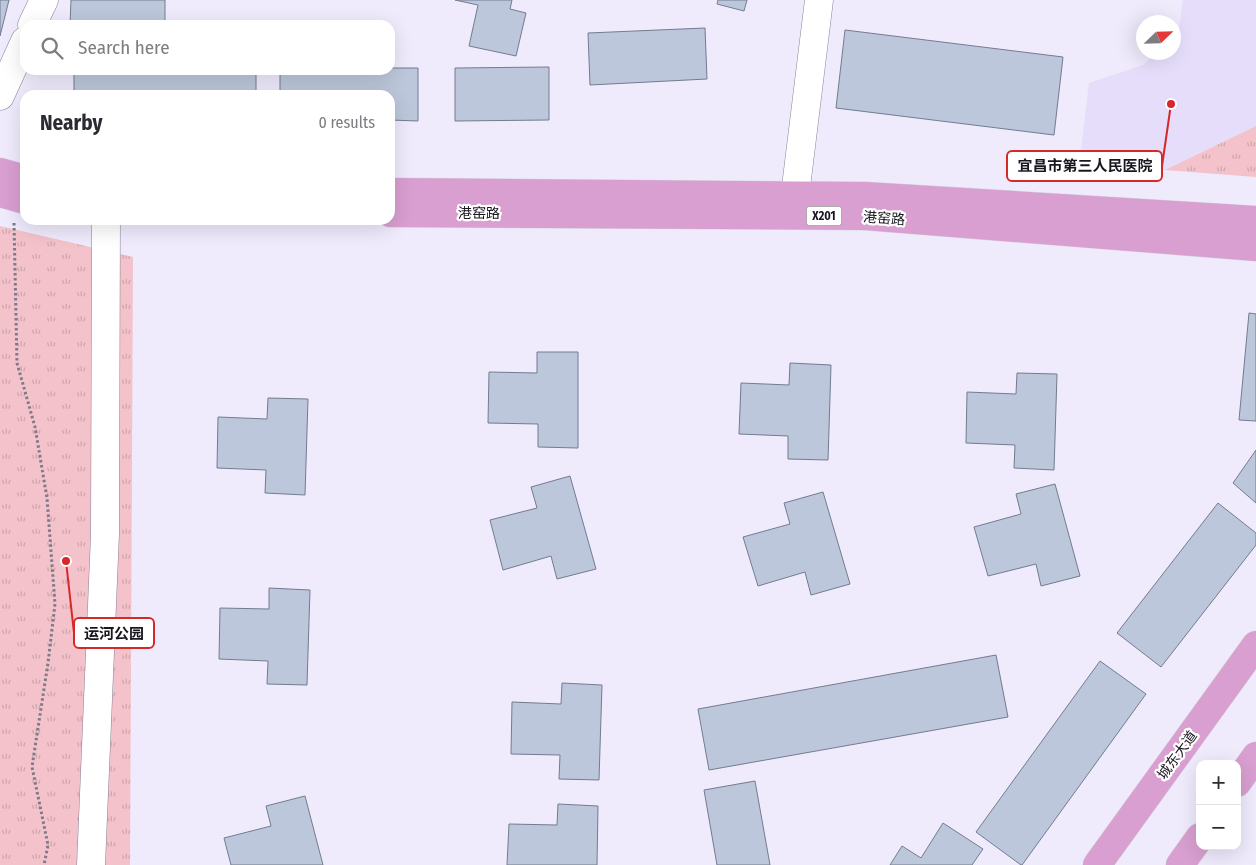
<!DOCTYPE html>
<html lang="en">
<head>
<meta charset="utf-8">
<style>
  body { margin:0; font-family:"Fira Sans Condensed","Noto Sans SC",sans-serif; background:#f2f2f3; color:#2b2b33 }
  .controls { position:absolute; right:15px; bottom:15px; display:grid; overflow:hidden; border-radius:10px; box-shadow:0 5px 20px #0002 }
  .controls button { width:45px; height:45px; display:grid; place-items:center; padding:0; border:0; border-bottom:1px solid #e1e1e2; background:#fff; color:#2b2b33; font:25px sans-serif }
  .compass { position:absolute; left:1136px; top:15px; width:45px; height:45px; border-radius:50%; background:#fff; box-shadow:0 5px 20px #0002; rotate:67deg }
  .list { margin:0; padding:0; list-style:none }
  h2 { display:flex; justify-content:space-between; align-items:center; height:65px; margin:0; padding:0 20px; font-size:21px }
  h2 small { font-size:16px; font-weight:400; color:#7c7c81 }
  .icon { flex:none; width:28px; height:28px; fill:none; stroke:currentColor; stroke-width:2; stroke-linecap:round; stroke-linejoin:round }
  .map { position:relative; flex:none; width:1256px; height:865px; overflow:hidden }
  .search { position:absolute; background:#fff; box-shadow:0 5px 20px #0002; left:20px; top:20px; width:375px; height:55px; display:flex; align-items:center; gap:12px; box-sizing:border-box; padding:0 18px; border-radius:15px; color:#7c7c81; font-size:19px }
  .panel { position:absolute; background:#fff; box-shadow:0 5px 20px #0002; left:20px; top:90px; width:375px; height:135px; border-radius:15px }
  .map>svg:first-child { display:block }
</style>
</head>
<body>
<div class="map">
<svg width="1256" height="865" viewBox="0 0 1256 865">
  <defs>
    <pattern id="park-tufts" width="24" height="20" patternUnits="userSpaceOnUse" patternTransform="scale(1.25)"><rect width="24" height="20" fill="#f3c2ca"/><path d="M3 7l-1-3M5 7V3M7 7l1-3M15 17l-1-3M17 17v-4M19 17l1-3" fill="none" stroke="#d0a6ad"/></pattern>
  </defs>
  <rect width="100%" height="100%" fill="#efeafc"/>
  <path fill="#e5ddfa" d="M 1183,0 L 1256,0 L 1256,126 L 1165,170 L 1079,167 L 1089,83 L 1143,65 L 1156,53 L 1174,52 L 1174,35 L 1179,30 Z"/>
  <g fill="url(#park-tufts)">
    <path d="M 1256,126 L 1256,177 L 1165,170 Z"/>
    <path d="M 0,226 L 133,257 L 130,865 L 0,865 Z"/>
  </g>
  <g fill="#bcc7db" stroke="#737c8f">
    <path d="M 0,0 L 9,0 L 0,36 Z"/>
    <path d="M 71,0 L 165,0 L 165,25 L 70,25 Z"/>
    <path d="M 455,0 L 512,0 L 510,9 L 526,13 L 516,56 L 469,46 L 478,5 Z"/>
    <path d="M 718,0 L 747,0 L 744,11 L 717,4 Z"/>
    <path d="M 705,28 L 707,79 L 590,85 L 588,33 Z"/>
    <path d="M 845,30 L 1063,57 L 1054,135 L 836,108 Z"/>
    <path d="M 549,67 L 549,120 L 455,121 L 455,68 Z"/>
    <path d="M 390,68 L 418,68 L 418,121 L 390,120 L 390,95 L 280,95 L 280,70 L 390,70 Z"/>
    <path d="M 74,71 L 256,74 L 256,95 L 74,95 Z"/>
    <path d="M 1249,313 L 1256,314 L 1256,421 L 1239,420 Z"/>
    <path d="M 537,352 L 578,352 L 578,448 L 538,447 L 538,424 L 488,423 L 489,372 L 537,373 Z"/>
    <path d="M 790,363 L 831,365 L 828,460 L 788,459 L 788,436 L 739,434 L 741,383 L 789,385 Z"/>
    <path d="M 1017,373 L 1057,374 L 1054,470 L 1014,468 L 1015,445 L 966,443 L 967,392 L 1016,394 Z"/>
    <path d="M 268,398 L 308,399 L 305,495 L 265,493 L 266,470 L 217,468 L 218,417 L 267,419 Z"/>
    <path d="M 1256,450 L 1256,503 L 1233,483 Z"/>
    <path d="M 570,476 L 596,569 L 557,579 L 551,556 L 503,570 L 490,520 L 537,508 L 531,487 Z"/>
    <path d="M 1055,484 L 1080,576 L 1041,586 L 1036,564 L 988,576 L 974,527 L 1021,514 L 1016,494 Z"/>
    <path d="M 823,492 L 850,584 L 811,595 L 805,572 L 758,586 L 743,537 L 790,524 L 784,503 Z"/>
    <path d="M 1218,503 L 1256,533 L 1256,545 L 1161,667 L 1117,633 Z"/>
    <path d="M 269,588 L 310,590 L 307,685 L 267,684 L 268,661 L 219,659 L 220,608 L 269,609 Z"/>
    <path d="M 996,655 L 1008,717 L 709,770 L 698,709 Z"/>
    <path d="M 1100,661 L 1146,694 L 1022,865 L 1021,865 L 976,832 Z"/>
    <path d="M 562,683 L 602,685 L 599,780 L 559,779 L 560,755 L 511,754 L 512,702 L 561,704 Z"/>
    <path d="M 755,781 L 770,865 L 717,865 L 704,790 Z"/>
    <path d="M 305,796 L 323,865 L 231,865 L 224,838 L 271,826 L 266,806 Z"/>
    <path d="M 558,804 L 598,806 L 597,865 L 507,865 L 509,824 L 557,825 Z"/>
    <path d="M 943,823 L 983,849 L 972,865 L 890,865 L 902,846 L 921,858 Z"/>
  </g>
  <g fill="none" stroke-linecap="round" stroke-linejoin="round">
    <g stroke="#888296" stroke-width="29">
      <g id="minor">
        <path d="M 32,25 L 44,0"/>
        <path d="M 0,96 L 25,41"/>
        <path d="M 795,195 L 819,0"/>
        <path d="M 91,865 L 105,534 L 106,220"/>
      </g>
    </g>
    <g stroke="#d5d5d6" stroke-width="29">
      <g id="major">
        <path d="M 0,172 L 25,179"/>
        <path d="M 390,192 L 865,196 L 1256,220"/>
        <path d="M 0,193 L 25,200"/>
        <path d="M 390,213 L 865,216 L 1256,247"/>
        <path d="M 1237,783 L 1256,756"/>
        <path d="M 1097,865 L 1256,645"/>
        <path d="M 1180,865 L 1200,837"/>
      </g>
    </g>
    <path stroke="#7e7a87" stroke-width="3" stroke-dasharray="2.5 2.5" stroke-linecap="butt" d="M 14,223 L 17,363 L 35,427 L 47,498 L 55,604 L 48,663 L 32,767 L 48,845 L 44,865"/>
    <use href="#minor" stroke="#fff" stroke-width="28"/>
    <use href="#major" stroke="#d89fd0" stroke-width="28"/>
  </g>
  <g text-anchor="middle" stroke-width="4.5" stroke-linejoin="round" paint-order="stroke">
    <rect fill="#fff" stroke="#5d5c62" stroke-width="1" x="806.5" y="206.5" width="35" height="19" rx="4"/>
    <g font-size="12" font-weight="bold" fill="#18161e">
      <text x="824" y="220">X201</text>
    </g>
    <g font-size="14" fill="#18161e" stroke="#fff">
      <text x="479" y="218">港窑路</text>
      <text transform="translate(884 218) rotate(4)" y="5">港窑路</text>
      <text transform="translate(1177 755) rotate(-54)" y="5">城东大道</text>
    </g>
  </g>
  <path fill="none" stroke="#d62828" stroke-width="2" d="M1171 104L1162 166M66 561L74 633"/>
  <g fill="#d62828" stroke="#fff" stroke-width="2">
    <circle cx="1171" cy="104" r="5"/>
    <circle cx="66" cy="561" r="5"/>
  </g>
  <g fill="#fff" stroke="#d62828" stroke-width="2">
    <rect x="1007" y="151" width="155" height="30" rx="5"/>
    <rect x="74" y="618" width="80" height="30" rx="5"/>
  </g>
  <g font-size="15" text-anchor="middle" font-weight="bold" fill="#18161e">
    <text x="1085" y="171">宜昌市第三人民医院</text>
    <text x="114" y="639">运河公园</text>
  </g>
</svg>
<div class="controls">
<button>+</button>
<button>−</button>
</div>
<svg class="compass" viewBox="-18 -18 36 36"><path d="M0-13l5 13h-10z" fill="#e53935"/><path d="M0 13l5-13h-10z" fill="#7c7c81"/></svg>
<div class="search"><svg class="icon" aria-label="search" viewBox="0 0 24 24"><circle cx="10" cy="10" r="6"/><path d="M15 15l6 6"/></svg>Search here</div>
<section class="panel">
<h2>Nearby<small>0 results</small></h2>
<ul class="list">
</ul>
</section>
</div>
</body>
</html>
